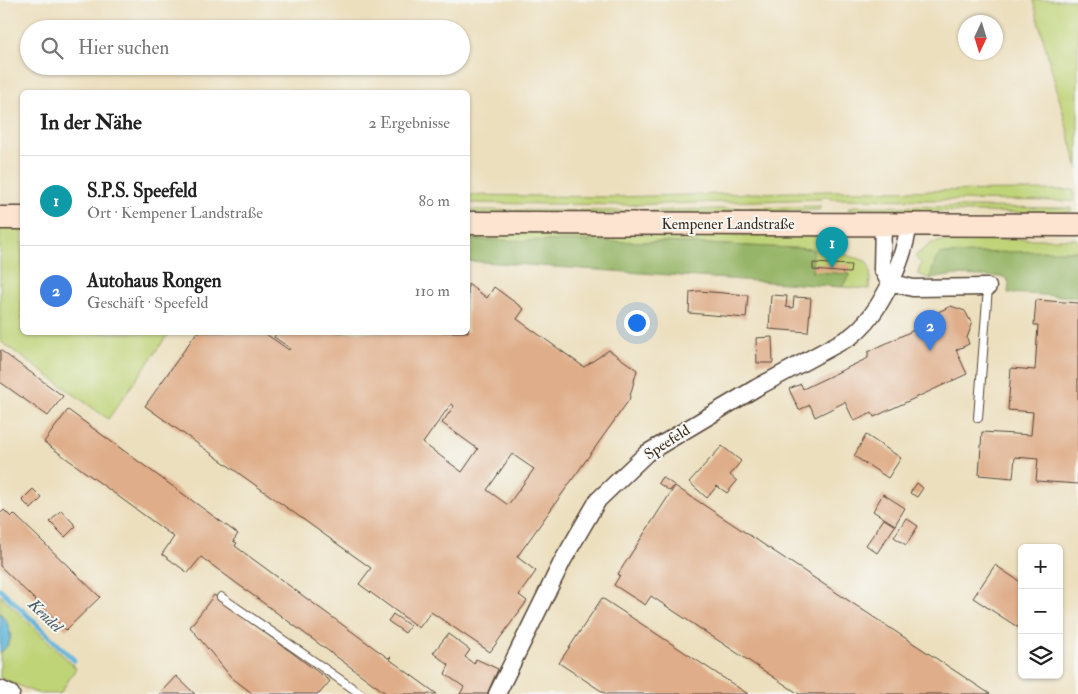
<!DOCTYPE html>
<html lang="de">
<head>
<meta charset="utf-8">
<style>
  body { margin:0; font-family:"IM FELL Double Pica",serif; background:#f2f2f2; color:#222 }
  .controls { position:absolute; right:15px; bottom:15px; display:grid; overflow:hidden; border-radius:8px; box-shadow:0 1px 4px #0004 }
  .controls button { width:45px; height:45px; display:grid; place-items:center; padding:0; border:0; border-bottom:1px solid #e0e0e0; background:#fff; color:#222; font:25px sans-serif }
  .compass { position:absolute; left:958px; top:15px; width:45px; height:45px; border-radius:50%; background:#fff; box-shadow:0 1px 4px #0004; rotate:184deg }
  .you { position:absolute; left:636px; top:322px; width:18px; height:18px; margin:-12px; border:4px solid #fff; border-radius:50%; background:#1a73e8; box-shadow:0 0 0 8px #1a73e833 }
  .badge { display:grid; place-items:center; width:32px; height:32px; border-radius:50%; background:#b5179e; color:#fff; font-size:16px; font-weight:700 }
  .pin { position:absolute; translate:-50% -41px; filter:drop-shadow(0 1px 2px #0008) }
  .pin::after { content:''; position:absolute; top:26px; width:18px; height:15px; background:inherit; clip-path:polygon(0 0,100% 0,50% 100%) }
  .list { margin:0; padding:0; list-style:none }
  h2 { display:flex; justify-content:space-between; align-items:center; height:65px; margin:0; padding:0 20px; font-size:21px }
  h2 small { font-size:16px; font-weight:400; color:#767676 }
  .list li { display:grid; grid-template-columns:32px 1fr auto; gap:15px; align-items:center; box-sizing:border-box; height:90px; padding:0 20px; border-top:1px solid #e0e0e0 }
  .list b { display:block; font-size:19px; white-space:nowrap }
  .list p { margin:0; font-size:16px; white-space:nowrap; color:#767676 }
  .list em { font-size:16px; font-style:normal; color:#767676 }
  .icon { flex:none; width:28px; height:28px; fill:none; stroke:currentColor; stroke-width:2; stroke-linecap:round; stroke-linejoin:round }
  .map { position:relative; flex:none; width:1078px; height:694px; overflow:hidden }
  .search { position:absolute; background:#fff; box-shadow:0 1px 4px #0004; left:20px; top:20px; width:450px; height:55px; display:flex; align-items:center; gap:12px; box-sizing:border-box; padding:0 18px; border-radius:28px; color:#767676; font-size:19px }
  .panel { position:absolute; background:#fff; box-shadow:0 1px 4px #0004; left:20px; top:90px; width:450px; height:245px; border-radius:8px }
  .map>svg:first-child { display:block }
</style>
</head>
<body>
<div class="map">
<svg width="1078" height="694" viewBox="0 0 1078 694">
  <rect width="100%" height="100%" fill="#f6f6f2"/>
  <filter id="ink" filterUnits="userSpaceOnUse"><feTurbulence type="fractalNoise" baseFrequency=".02" numOctaves="2"/><feDisplacementMap in="SourceGraphic" scale="10" xChannelSelector="R" yChannelSelector="G"/><feConvolveMatrix kernelMatrix="1 2 1 2 8 2 1 2 1" color-interpolation-filters="sRGB"/></filter>
  <filter id="wash" filterUnits="userSpaceOnUse"><feTurbulence type="fractalNoise" baseFrequency=".0096" numOctaves="4" result="noise"/><feDisplacementMap in="SourceGraphic" scale="20" xChannelSelector="R" yChannelSelector="G"/><feGaussianBlur stdDeviation="1.12" result="paint"/><feColorMatrix in="noise" values="0 0 0 0 0 0 0 0 0 0 0 0 0 0 0 0 0 1.4 0 .05"/><feComposite in="paint" operator="in"/></filter>
  <g filter="url(#wash)">
    <rect width="100%" height="100%" fill="#ecdfbe"/>
    <g fill="#bfd377" stroke="#7d7e4a">
      <path d="M 1033,0 L 1078,0 L 1078,169 Z"/>
      <path d="M 1074,190 L 1074,201 L 831,199 L 830,197 L 822,197 L 821,199 L 627,205 L 468,203 L 468,195 L 615,197 L 828,191 Z"/>
      <path d="M 821,206 L 819,210 L 700,214 L 468,214 L 468,210 L 651,211 Z"/>
      <path d="M 856,206 L 1071,208 L 1071,212 L 1046,213 L 848,210 L 850,207 Z"/>
      <path d="M 0,227 L 22,227 L 22,332 L 169,333 L 108,419 L 0,341 Z"/>
      <path d="M 468,232 L 834,236 L 840,237 C 843,263 851,253 867,262 C 872,270 870,280 869,289 L 842,287 L 849,274 L 812,272 L 813,249 L 661,242 L 468,240 Z"/>
      <path d="M 954,239 L 1078,239 L 1078,251 L 940,254 L 935,261 L 930,279 L 918,274 L 921,263 L 915,256 L 932,243 Z"/>
      <path d="M 0,595 L 76,668 L 60,694 L 39,694 L 0,678 L 0,653 C 22,635 4,629 0,611 C 0,607 0,600 0,595 Z"/>
    </g>
    <g fill="#97b568" stroke="#697043">
      <path d="M 468,240 L 661,242 L 813,249 L 812,272 L 850,274 L 842,287 L 468,261 Z"/>
      <path d="M 1045,251 L 1078,251 L 1078,297 L 1008,293 L 1009,282 L 1004,277 L 956,275 L 930,279 L 935,261 L 940,254 Z"/>
    </g>
    <path fill="#5eb5db" stroke="#4c707c" d="M 0,613 C 12,626 15,641 0,653 Z"/>
    <g fill="none" stroke-linecap="round" stroke-linejoin="round">
      <path stroke="#5eb5db" stroke-width="5" d="M 0,589 L 74,660"/>
    </g>
    <g id="blocks">
      <g fill="#dfad89" fill-rule="evenodd">
        <path d="M 813,263 L 851,265 L 850,273 L 813,270 Z"/>
        <path d="M 468,284 L 487,298 L 494,287 L 524,309 L 517,319 L 584,367 L 609,350 L 637,370 L 629,400 L 517,557 L 536,571 L 519,595 L 527,601 L 490,652 L 431,612 L 419,628 L 359,584 L 371,568 L 145,406 L 197,332 L 263,332 L 289,350 L 290,348 L 274,337 L 277,332 L 468,332 ZM 451,404 L 454,406 L 442,423 L 478,449 L 462,472 L 423,443 ZM 512,454 L 534,469 L 508,505 L 487,490 Z"/>
        <path d="M 699,291 L 748,295 L 746,318 L 689,313 L 690,292 Z"/>
        <path d="M 771,295 L 787,296 L 786,307 L 793,308 L 794,297 L 811,298 L 808,332 L 769,329 Z"/>
        <path d="M 1036,300 L 1078,303 L 1078,484 L 1036,481 L 1038,459 L 1015,457 L 1013,478 L 979,475 L 982,432 L 1031,435 L 1033,412 L 1008,410 L 1011,368 L 1035,370 L 1038,325 L 1034,325 Z"/>
        <path d="M 951,306 L 965,311 L 972,324 L 967,338 L 969,344 L 956,350 L 967,374 L 874,417 L 872,413 L 854,421 L 845,402 L 815,417 L 810,405 L 799,410 L 789,389 L 801,384 L 803,389 L 868,358 L 868,352 L 914,330 L 917,324 L 933,326 L 938,312 Z"/>
        <path d="M 772,337 L 773,363 L 757,363 L 756,338 Z"/>
        <path d="M 0,350 L 63,396 L 48,416 L 0,382 Z"/>
        <path d="M 68,410 L 238,534 L 233,541 L 237,543 L 235,546 L 388,658 L 391,657 L 389,659 L 437,694 L 387,694 L 201,557 L 188,573 L 162,554 L 174,537 L 44,442 Z"/>
        <path d="M 866,435 L 901,458 L 888,478 L 854,456 Z"/>
        <path d="M 722,446 L 741,461 L 730,475 L 737,481 L 727,493 L 717,486 L 707,498 L 689,482 Z"/>
        <path d="M 662,477 L 674,485 L 670,491 L 658,483 Z"/>
        <path d="M 917,483 L 923,488 L 917,497 L 910,493 Z"/>
        <path d="M 675,486 L 990,694 L 799,694 L 651,596 L 645,605 L 614,585 L 620,575 L 618,574 Z"/>
        <path d="M 33,489 L 42,498 L 31,509 L 22,500 Z"/>
        <path d="M 883,494 L 905,508 L 895,525 L 873,511 Z"/>
        <path d="M 4,510 L 11,517 L 14,514 L 100,597 L 66,630 L 0,566 L 0,514 Z"/>
        <path d="M 61,510 L 76,526 L 65,537 L 50,522 Z"/>
        <path d="M 906,518 L 918,526 L 906,545 L 894,537 Z"/>
        <path d="M 884,519 L 895,526 L 877,553 L 866,545 Z"/>
        <path d="M 995,565 L 1022,583 L 1022,630 L 973,598 Z"/>
        <path d="M 214,595 L 330,681 L 319,694 L 253,694 L 231,677 L 190,627 Z"/>
        <path d="M 602,598 L 748,694 L 606,694 L 559,663 Z"/>
        <path d="M 393,614 L 410,626 L 405,633 L 388,621 Z"/>
        <path d="M 448,634 L 470,650 L 465,657 L 474,664 L 476,659 L 498,669 L 487,694 L 460,694 L 464,687 L 445,674 L 449,665 L 433,653 Z"/>
        <path d="M 176,676 L 195,694 L 159,694 Z"/>
      </g>
    </g>
  </g>
  <g filter="url(#ink)">
    <use href="#blocks" fill-opacity="0" stroke="#564536" stroke-width="1"/>
    <g fill="none" stroke-linecap="round" stroke-linejoin="round">
      <g stroke="#564536" stroke-width="10">
        <g id="lane">
          <path d="M 978,418 L 988,287"/>
          <path d="M 221,597 L 361,694"/>
        </g>
      </g>
      <g stroke="#564536" stroke-width="19">
        <g id="street">
          <path d="M 883,223 L 882,269 L 889,282"/>
          <path d="M 889,282 L 913,288 L 988,287"/>
          <path d="M 0,689 L 11,694"/>
          <path d="M 497,694 L 563,560 L 598,500 L 647,453 L 756,388 L 850,337 C 881,314 904,261 909,223"/>
        </g>
      </g>
      <g stroke="#564536" stroke-width="25">
        <g id="secondary">
          <path d="M 0,218 L 22,218"/>
          <path d="M 468,223 L 1078,225"/>
        </g>
      </g>
      <use href="#lane" stroke="#fff" stroke-width="8"/>
      <use href="#street" stroke="#fff" stroke-width="16"/>
      <use href="#secondary" stroke="#fde4d1" stroke-width="22"/>
    </g>
  </g>
  <g text-anchor="middle" stroke-width="4" stroke-linejoin="round" paint-order="stroke">
    <g font-size="15" fill="#3b2a1e" stroke="#f6f6f2">
      <text x="728" y="229">Kempener Landstraße</text>
      <text transform="translate(667 442) rotate(-33)" y="5">Speefeld</text>
    </g>
    <g font-size="16" font-style="italic" fill="#475b60" stroke="#f6f6f2">
      <text transform="translate(46 615) rotate(44)" y="6">Kendel</text>
    </g>
  </g>
</svg>
<div class="controls">
<button>+</button>
<button>−</button>
<button><svg class="icon" aria-label="layers" viewBox="0 0 24 24"><path d="M12 4l9 5-9 5-9-5zM3 14l9 5 9-5"/></svg></button>
</div>
<svg class="compass" viewBox="-18 -18 36 36"><path d="M0-13l5 13h-10z" fill="#e53935"/><path d="M0 13l5-13h-10z" fill="#767676"/></svg>
<div class="you"></div>
<div class="pin badge" style="left:832px;top:268px;background:#0f9aa8">1</div>
<div class="pin badge" style="left:930px;top:351px;background:#3f7fe0">2</div>
<div class="search"><svg class="icon" aria-label="search" viewBox="0 0 24 24"><circle cx="10" cy="10" r="6"/><path d="M15 15l6 6"/></svg>Hier suchen</div>
<section class="panel">
<h2>In der Nähe<small>2 Ergebnisse</small></h2>
<ul class="list">
<li><span class="badge" style="background:#0f9aa8">1</span><div><b>S.P.S. Speefeld</b><p>Ort · Kempener Landstraße</p></div><em>80 m</em></li>
<li><span class="badge" style="background:#3f7fe0">2</span><div><b>Autohaus Rongen</b><p>Geschäft · Speefeld</p></div><em>110 m</em></li>
</ul>
</section>
</div>
</body>
</html>
